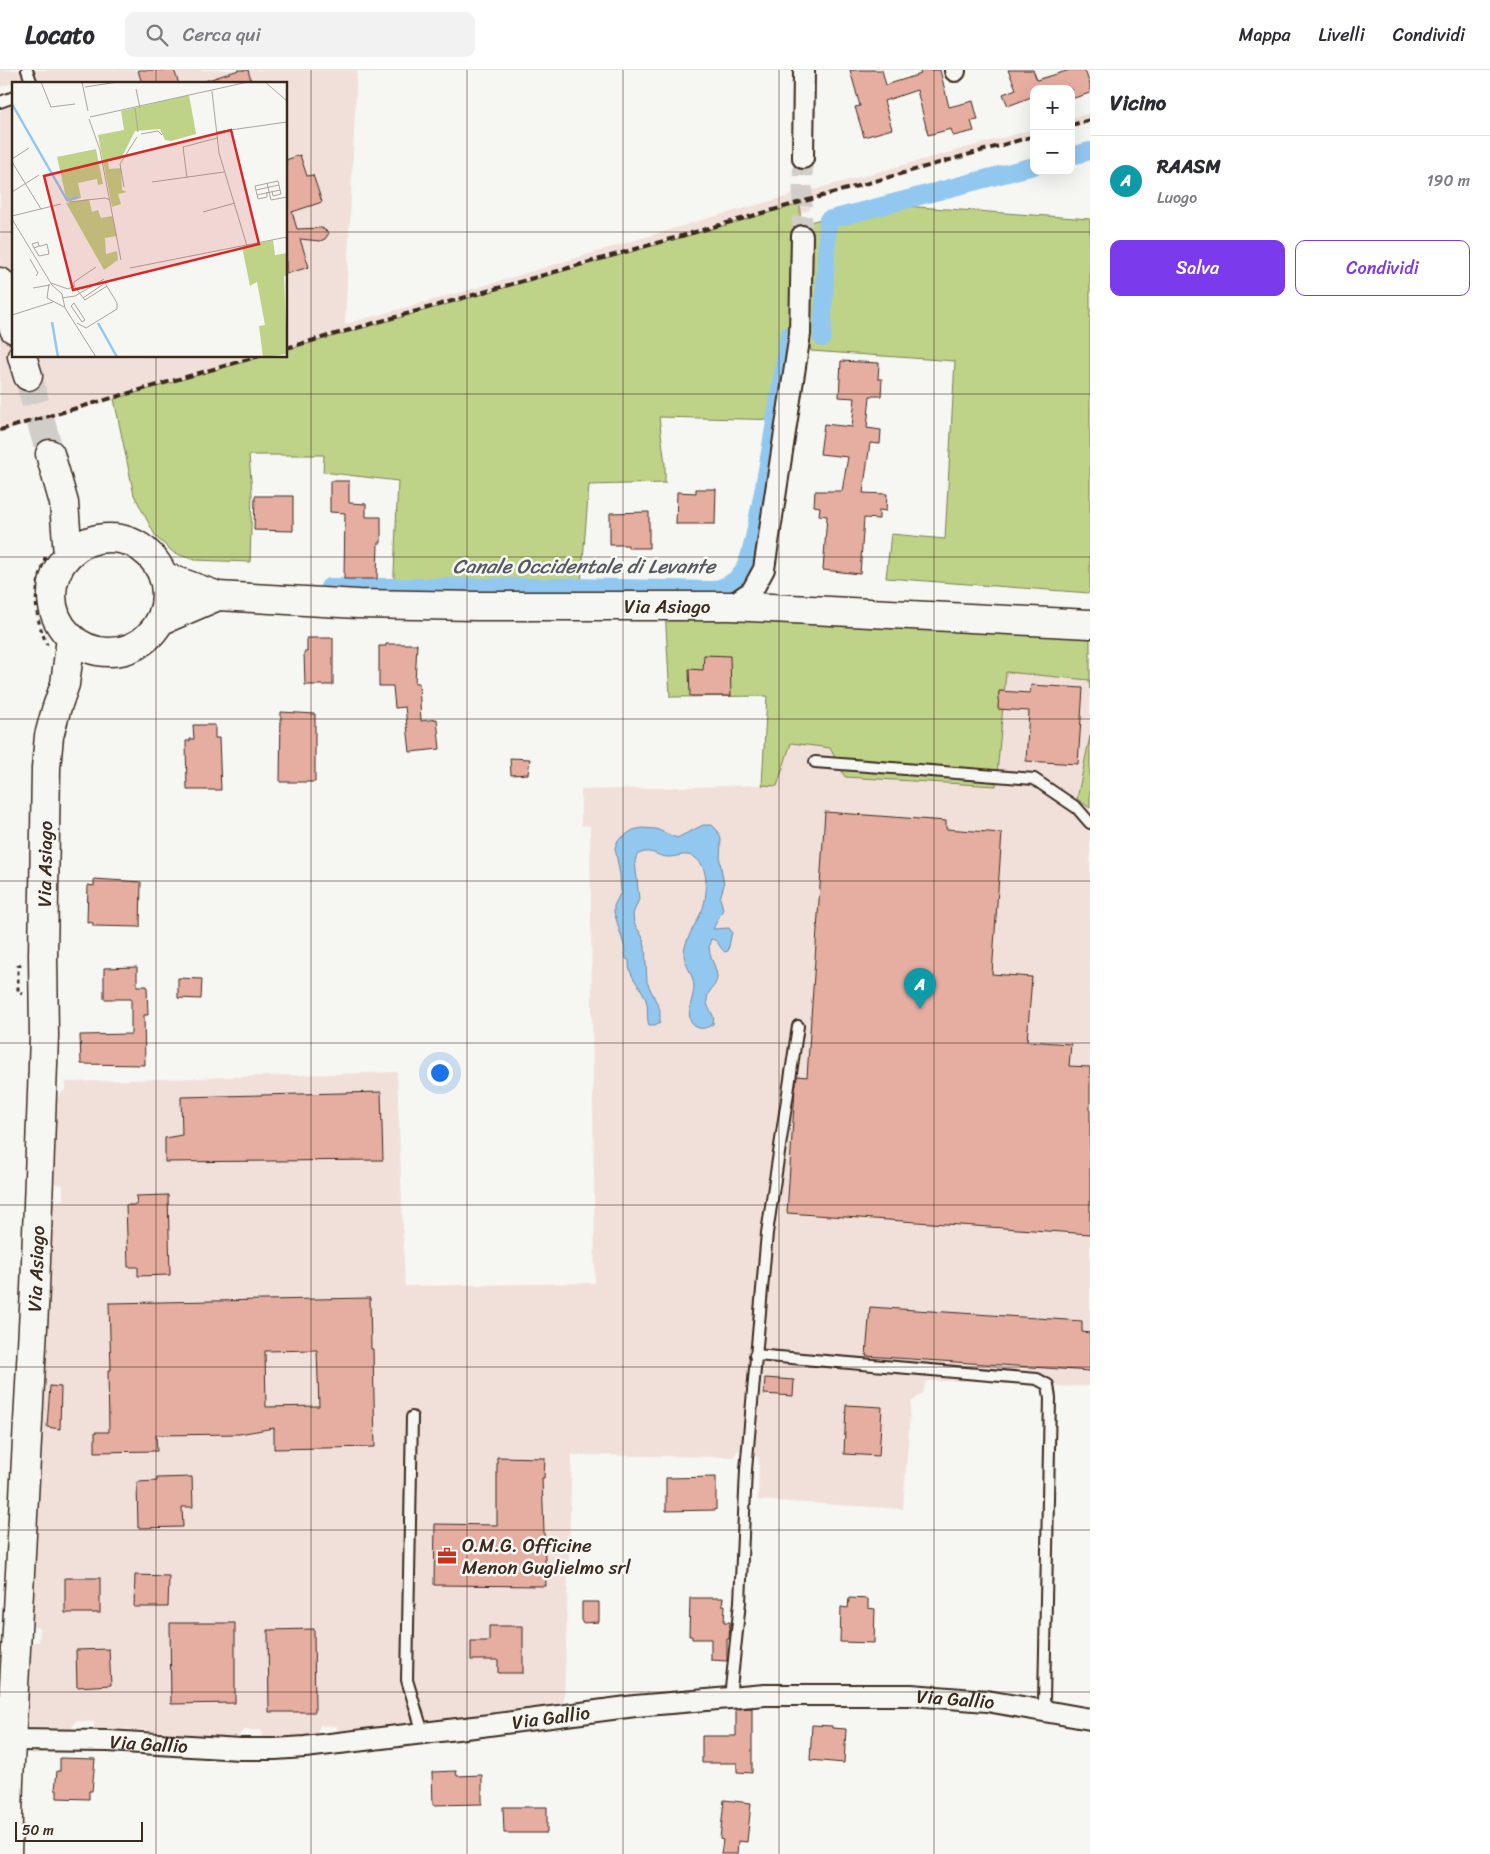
<!DOCTYPE html>
<html lang="it">
<head>
<meta charset="utf-8">
<style>
  body { margin:0; font-family:Sriracha,sans-serif; background:#f2f2f3; color:#2b2b33 }
  .controls { position:absolute; right:15px; top:15px; display:grid; overflow:hidden; border-radius:10px; box-shadow:0 5px 20px #0002 }
  .controls button { width:45px; height:45px; display:grid; place-items:center; padding:0; border:0; border-bottom:1px solid #e1e1e2; background:#fff; color:#2b2b33; font:25px sans-serif }
  .scale { position:absolute; left:15px; bottom:12px; width:128px; box-sizing:border-box; padding-left:5px; border:2px solid #3b2a1e; border-top:0; font-size:14px; line-height:18px; white-space:nowrap; color:#3b2a1e; -webkit-text-stroke:4px #f6f6f2; paint-order:stroke }
  .you { position:absolute; left:439px; top:1002px; width:18px; height:18px; margin:-12px; border:4px solid #fff; border-radius:50%; background:#1a73e8; box-shadow:0 0 0 8px #1a73e833 }
  .badge { display:grid; place-items:center; width:32px; height:32px; border-radius:50%; background:#7c3aed; color:#fff; font-size:16px; font-weight:700 }
  .pin { position:absolute; translate:-50% -41px; filter:drop-shadow(0 1px 2px #0008) }
  .pin::after { content:''; position:absolute; top:26px; width:18px; height:15px; background:inherit; clip-path:polygon(0 0,100% 0,50% 100%) }
  .list { margin:0; padding:0; list-style:none }
  h2 { display:flex; justify-content:space-between; align-items:center; height:65px; margin:0; padding:0 20px; font-size:21px }
  h2 small { font-size:16px; font-weight:400; color:#7c7c81 }
  .list li { display:grid; grid-template-columns:32px 1fr auto; gap:15px; align-items:center; box-sizing:border-box; height:90px; padding:0 20px; border-top:1px solid #e1e1e2 }
  .list b { display:block; font-size:19px; white-space:nowrap }
  .list p { margin:0; font-size:16px; white-space:nowrap; color:#7c7c81 }
  .list em { font-size:16px; font-style:normal; color:#7c7c81 }
  .actions { display:flex; gap:10px; padding:15px 20px }
  .actions a { flex:1; padding:11px 0; border:1px solid #7c3aed; border-radius:10px; text-align:center; font-size:18px; color:#7c3aed }
  .actions .main { background:#7c3aed; color:#fff }
  .icon { flex:none; width:28px; height:28px; fill:none; stroke:currentColor; stroke-width:2; stroke-linecap:round; stroke-linejoin:round }
  .map { position:relative; flex:none; width:1090px; height:1784px; overflow:hidden }
  header { display:flex; align-items:center; gap:30px; box-sizing:border-box; height:70px; padding:0 25px; background:#fff; border-bottom:1px solid #e1e1e2 }
  header strong { font-size:24px }
  nav { display:flex; gap:28px; margin-inline-start:auto; font-size:18px }
  .search { width:350px; height:45px; background:#f2f2f3; display:flex; align-items:center; gap:12px; box-sizing:border-box; padding:0 18px; border-radius:10px; color:#7c7c81; font-size:19px }
  main { display:flex }
  aside { flex:1; background:#fff }
  .map>svg:first-child { display:block }
</style>
</head>
<body>
<header>
<strong>Locato</strong>
<div class="search"><svg class="icon" aria-label="search" viewBox="0 0 24 24"><circle cx="10" cy="10" r="6"/><path d="M15 15l6 6"/></svg>Cerca qui</div>
<nav><a>Mappa</a><a>Livelli</a><a>Condividi</a></nav>
</header>
<main>
<div class="map">
<svg width="1090" height="1784" viewBox="0 0 1090 1784">
  <rect width="100%" height="100%" fill="#f6f6f2"/>
  <filter id="ink" filterUnits="userSpaceOnUse"><feTurbulence type="fractalNoise" baseFrequency=".02" numOctaves="2"/><feDisplacementMap in="SourceGraphic" scale="10" xChannelSelector="R" yChannelSelector="G"/><feConvolveMatrix kernelMatrix="1 2 1 2 8 2 1 2 1" color-interpolation-filters="sRGB"/></filter>
  <g filter="url(#ink)">
    <g fill="#f1e0da">
      <path d="M 0,0 L 357,0 L 345,254 L 473,219 L 709,148 L 800,123 L 800,118 L 809,115 L 809,121 L 1034,59 L 1034,67 L 809,131 L 810,140 L 800,143 L 800,134 L 286,280 L 286,14 L 25,14 L 23,10 L 0,17 Z"/>
      <path d="M 14,35 L 14,286 L 265,286 L 0,362 L 0,41 L 5,37 Z"/>
      <path d="M 1090,43 L 1090,52 L 1071,57 L 1071,48 Z"/>
      <path d="M 1006,602 L 1090,610 L 1090,666 L 1077,729 L 1090,738 L 1090,1316 L 1045,1317 L 983,1311 L 926,1311 L 923,1323 L 911,1332 L 903,1439 L 758,1430 L 759,1388 L 738,1380 L 734,1387 L 572,1385 L 564,1632 L 543,1638 L 337,1663 L 337,1656 L 320,1655 L 317,1665 L 262,1669 L 261,1660 L 244,1660 L 235,1668 L 128,1659 L 94,1659 L 94,1652 L 76,1651 L 71,1659 L 25,1656 L 29,1572 L 39,1572 L 40,1558 L 30,1556 L 51,1132 L 63,1130 L 63,1115 L 51,1113 L 55,1029 L 65,1020 L 66,1012 L 397,1002 L 405,1216 L 595,1213 L 590,756 L 581,755 L 581,720 L 762,715 L 777,716 L 791,673 L 830,678 L 996,716 Z"/>
    </g>
    <g fill="#bed388" stroke="#7c7e53">
      <path d="M 800,134 L 801,205 L 785,350 L 659,347 L 665,394 L 665,413 L 589,415 L 580,527 L 393,526 L 398,411 L 323,402 L 324,385 L 249,385 L 252,423 L 250,492 L 195,490 L 174,483 L 156,467 L 134,425 L 114,329 L 265,286 L 286,286 L 286,280 Z"/>
      <path d="M 875,134 L 1090,149 L 1090,523 L 886,508 L 891,464 L 945,469 L 955,291 L 811,281 L 807,260 L 810,152 Z"/>
      <path d="M 665,539 L 876,550 L 1090,569 L 1090,619 L 1089,610 L 1006,602 L 996,716 L 845,707 L 830,678 L 791,673 L 777,716 L 762,715 L 767,626 L 670,627 Z"/>
      <path d="M 1090,666 L 1090,738 L 1077,729 Z"/>
    </g>
    <path fill="#92c8f0" stroke="#6f899c" d="M 703,755 L 712,755 L 718,761 L 721,769 L 720,791 L 724,815 L 720,828 L 723,839 L 713,859 L 729,858 L 732,862 L 728,881 L 725,882 C 719,878 719,870 711,869 C 705,883 716,893 717,907 C 717,917 706,920 707,932 C 708,941 716,944 713,954 C 709,957 704,959 699,958 C 681,953 694,928 694,917 C 694,905 684,894 684,884 C 684,870 698,851 703,838 C 708,822 710,789 688,785 C 681,784 676,787 669,787 C 656,787 651,777 637,785 L 635,791 L 639,829 L 633,844 L 634,853 L 642,866 L 645,876 L 647,912 L 660,940 L 660,952 L 655,955 L 649,955 C 646,948 649,939 646,930 C 641,914 628,909 629,890 L 626,889 L 624,875 L 614,842 L 614,836 L 621,822 L 620,805 L 615,778 L 618,770 L 633,760 L 642,758 L 656,759 L 677,768 Z"/>
    <g fill="none" stroke-linecap="round" stroke-linejoin="round">
      <g stroke="#92c8f0" stroke-width="18">
        <path d="M 1071,86 L 1090,81"/>
        <path d="M 822,268 L 828,150 L 1034,96"/>
        <path d="M 329,517 L 573,517 L 712,520 C 727,517 738,511 745,497 C 753,481 755,460 759,442 C 771,384 779,324 789,265"/>
      </g>
    </g>
    <g fill="#e6ada1" stroke="#3b2a1e" fill-rule="evenodd">
      <path d="M 138,0 L 174,0 L 179,14 L 142,14 Z"/>
      <path d="M 239,0 L 248,0 L 252,14 L 205,14 L 205,11 Z"/>
      <path d="M 850,0 L 882,0 L 886,15 L 921,4 L 919,0 L 940,0 L 949,37 L 973,31 L 978,50 L 971,51 L 974,61 L 953,66 L 951,59 L 928,65 L 917,20 L 884,31 L 892,59 L 864,67 L 855,37 L 860,36 Z"/>
      <path d="M 1008,0 L 1033,0 L 1037,10 L 1070,0 L 1085,0 L 1090,15 L 1090,23 L 1071,29 L 1071,19 L 1034,19 L 1034,26 L 1008,36 L 1003,24 L 1016,19 Z"/>
      <path d="M 300,85 L 307,106 L 313,105 L 322,132 L 292,142 L 297,159 L 322,158 L 329,163 L 325,169 L 320,171 L 300,169 L 309,197 L 286,204 L 286,90 Z"/>
      <path d="M 841,291 L 879,293 L 878,309 L 882,309 L 881,326 L 870,326 L 867,358 L 881,360 L 880,374 L 870,373 L 863,423 L 887,424 L 886,441 L 879,440 L 879,449 L 864,448 L 860,504 L 823,500 L 827,446 L 819,445 L 820,437 L 814,436 L 815,421 L 842,421 L 848,387 L 820,384 L 824,354 L 852,357 L 855,328 L 839,327 Z"/>
      <path d="M 330,411 L 349,411 L 349,433 L 366,434 L 366,447 L 381,447 L 381,473 L 378,473 L 377,509 L 344,509 L 345,443 L 330,442 Z"/>
      <path d="M 696,419 L 716,419 L 715,454 L 676,454 L 677,422 L 696,423 Z"/>
      <path d="M 255,426 L 293,426 L 293,461 L 254,460 Z"/>
      <path d="M 649,442 L 649,478 L 628,478 L 628,475 L 610,475 L 610,443 Z"/>
      <path d="M 307,568 L 333,568 L 333,615 L 305,615 L 304,582 L 307,582 Z"/>
      <path d="M 386,574 L 417,574 L 415,613 L 419,613 L 421,651 L 437,649 L 440,679 L 410,682 L 405,637 L 395,638 L 393,616 L 379,616 L 379,576 L 386,576 Z"/>
      <path d="M 704,585 L 730,586 L 731,626 L 690,626 L 689,599 L 703,600 Z"/>
      <path d="M 1031,615 L 1083,618 L 1078,694 L 1026,691 L 1029,641 L 998,639 L 999,621 L 1030,623 Z"/>
      <path d="M 281,642 L 315,644 L 315,712 L 280,712 Z"/>
      <path d="M 193,655 L 215,655 L 215,668 L 219,668 L 221,720 L 187,720 L 186,671 L 190,671 L 190,669 L 194,669 Z"/>
      <path d="M 510,688 L 530,689 L 528,704 L 511,705 Z"/>
      <path d="M 825,742 L 946,751 L 946,759 L 1002,763 L 992,904 L 1032,907 L 1027,971 L 1071,974 L 1069,996 L 1090,997 L 1090,1164 L 787,1143 L 795,1019 L 797,1006 L 807,1007 Z"/>
      <path d="M 94,809 L 141,812 L 140,857 L 93,856 L 93,853 L 87,852 L 88,815 L 94,816 Z"/>
      <path d="M 137,897 L 137,916 L 147,916 L 148,945 L 144,945 L 145,995 L 81,994 L 80,965 L 131,964 L 131,929 L 104,929 L 104,898 Z"/>
      <path d="M 178,908 L 202,909 L 201,929 L 178,928 Z"/>
      <path d="M 381,1022 L 383,1090 L 165,1092 L 165,1068 L 182,1065 L 181,1027 Z"/>
      <path d="M 168,1125 L 170,1205 L 138,1206 L 138,1197 L 128,1197 L 126,1135 L 137,1135 L 136,1126 Z"/>
      <path d="M 370,1228 L 371,1279 L 373,1279 L 375,1377 L 274,1379 L 274,1358 L 239,1364 L 156,1365 L 157,1381 L 95,1382 L 95,1362 L 109,1362 L 108,1300 L 111,1300 L 109,1233 ZM 317,1280 L 319,1336 L 266,1337 L 265,1281 Z"/>
      <path d="M 870,1237 L 1082,1251 L 1082,1262 L 1090,1263 L 1090,1301 L 866,1286 Z"/>
      <path d="M 765,1308 L 794,1310 L 793,1326 L 764,1324 Z"/>
      <path d="M 50,1316 L 61,1317 L 60,1359 L 47,1357 Z"/>
      <path d="M 846,1335 L 882,1337 L 879,1386 L 844,1384 Z"/>
      <path d="M 497,1387 L 545,1388 L 544,1408 L 542,1408 L 546,1516 L 434,1515 L 435,1454 L 497,1455 Z"/>
      <path d="M 192,1407 L 193,1437 L 182,1437 L 183,1457 L 138,1458 L 137,1412 L 157,1411 L 157,1408 Z"/>
      <path d="M 716,1407 L 716,1440 L 666,1441 L 666,1408 Z"/>
      <path d="M 135,1505 L 169,1506 L 168,1537 L 134,1537 Z"/>
      <rect x="65" y="1508" width="35" height="35"/>
      <path d="M 690,1528 L 723,1528 L 722,1535 L 725,1535 L 724,1552 L 730,1552 L 729,1569 L 727,1569 L 727,1591 L 711,1590 L 711,1569 L 692,1569 L 692,1566 L 689,1566 Z"/>
      <path d="M 849,1528 L 868,1529 L 868,1538 L 875,1539 L 874,1573 L 840,1572 L 841,1537 L 848,1538 Z"/>
      <path d="M 582,1532 L 599,1532 L 599,1552 L 582,1553 Z"/>
      <path d="M 170,1553 L 235,1553 L 235,1633 L 171,1634 Z"/>
      <path d="M 489,1556 L 523,1556 L 523,1603 L 498,1603 L 498,1590 L 471,1590 L 471,1571 L 489,1571 Z"/>
      <path d="M 314,1559 L 315,1642 L 269,1642 L 268,1560 Z"/>
      <path d="M 109,1579 L 111,1615 L 77,1617 L 76,1580 Z"/>
      <path d="M 752,1638 L 752,1703 L 737,1702 L 737,1693 L 702,1693 L 702,1666 L 736,1666 L 736,1639 Z"/>
      <path d="M 812,1655 L 832,1656 L 832,1658 L 846,1659 L 844,1693 L 810,1690 Z"/>
      <path d="M 60,1688 L 95,1689 L 92,1721 L 89,1721 L 89,1729 L 57,1728 L 57,1720 L 55,1720 L 57,1701 L 60,1701 Z"/>
      <path d="M 456,1701 L 457,1706 L 482,1705 L 482,1734 L 433,1735 L 432,1702 Z"/>
      <path d="M 724,1730 L 751,1733 L 747,1772 L 738,1771 L 737,1784 L 721,1784 L 723,1770 L 720,1769 Z"/>
      <path d="M 503,1737 L 547,1737 L 547,1763 L 504,1763 Z"/>
    </g>
    <g fill="none" stroke-linecap="round" stroke-linejoin="round">
      <path stroke="#d1cdc8" stroke-width="20" stroke-dasharray="20 10" stroke-linecap="butt" d="M 802,166 L 803,88"/>
      <path stroke="#d1cdc8" stroke-width="28" stroke-dasharray="28 14" stroke-linecap="butt" d="M 28,306 L 50,384"/>
      <g stroke="#3b2a1e" stroke-width="14">
        <g id="service">
          <path d="M 27,0 L 32,14"/>
          <path d="M 0,32 L 14,27"/>
          <path d="M 815,692 L 1034,709 L 1077,738 L 1090,753"/>
          <path d="M 755,1285 L 1037,1309 L 1048,1315 L 1050,1328 L 1044,1631 L 1051,1641"/>
          <path d="M 412,1347 L 407,1610 L 423,1663"/>
          <path d="M 730,1628 L 740,1532 L 746,1400 L 767,1163 L 798,956"/>
        </g>
      </g>
      <g stroke="#3b2a1e" stroke-width="24">
        <g id="minor">
          <path d="M 955,0 L 955,1"/>
          <path d="M 803,88 L 804,0"/>
          <path d="M 730,536 L 752,521 L 764,499 L 800,264 L 802,166"/>
          <path id="s1" d="M 11,1670 L 108,1671 L 240,1679 L 275,1679 L 305,1677 L 474,1657 L 635,1636 L 765,1625 L 911,1625 L 987,1631 L 1090,1649"/>
        </g>
      </g>
      <g stroke="#3b2a1e" stroke-width="31">
        <g id="secondary">
          <path d="M 0,212 L 14,259"/>
          <path d="M 22,286 L 28,306"/>
          <path d="M 50,384 L 64,433 L 68,485"/>
          <circle cx="109" cy="525" r="57"/>
          <path id="s2" d="M 163,506 L 218,526 L 358,534 L 477,536 L 730,536 L 1090,554"/>
          <path d="M 160,551 L 218,526"/>
          <path id="s3" d="M 7,1784 L 9,1711 L 35,1219 L 44,966 L 43,885 L 46,698 L 49,666 L 56,640 L 65,614 L 71,568"/>
        </g>
      </g>
      <g stroke="#3b2a1e" stroke-width="3" stroke-dasharray="4 4" stroke-linecap="butt">
        <path d="M 45,487 C 43,498 38,509 37,521 C 34,541 40,558 47,575"/>
        <path d="M 21,894 L 18,896 L 18,922 L 23,924"/>
      </g>
      <use href="#service" stroke="#f6f6f2" stroke-width="10"/>
      <use href="#minor" stroke="#f6f6f2" stroke-width="20"/>
      <use href="#secondary" stroke="#f6f6f2" stroke-width="28"/>
      <g stroke="#3b2a1e" stroke-width="4" stroke-dasharray="8 4" stroke-linecap="butt">
        <path d="M 1071,55 L 1090,50"/>
        <path d="M 286,278 L 1034,66"/>
        <path d="M 0,360 L 259,286"/>
      </g>
    </g>
  </g>
  <path fill="none" stroke="#3b2a1e" stroke-width="1" stroke-opacity="0.55" d="M 156,0 L 156,14M 311,0 L 311,1784M 467,0 L 467,1784M 623,0 L 623,1784M 779,0 L 779,1784M 934,0 L 934,1784M 0,162 L 14,162M 286,162 L 1090,162M 156,286 L 156,1784M 0,324 L 1090,324M 0,487 L 1090,487M 0,649 L 1090,649M 0,811 L 1090,811M 0,973 L 1090,973M 0,1135 L 1090,1135M 0,1297 L 1090,1297M 0,1460 L 1090,1460M 0,1622 L 1090,1622"/>
  <defs>
    <g id="office-bare" transform="scale(1.5)"><path d="M-6-3h4V-5.5h4V-3h4V5H-6ZM-1-4.5V-3h2v-1.5ZM-6 0V1H6V0Z" fill="#c8321e" stroke="#f6f6f2" stroke-width="2.5" paint-order="stroke"/></g>
  </defs>
  <g fill-rule="evenodd">
    <use href="#office-bare" x="447" y="1486"/>
  </g>
  <g text-anchor="middle" stroke-width="5" stroke-linejoin="round" paint-order="stroke">
    <g font-size="19" fill="#3b2a1e" stroke="#f6f6f2">
      <text dy="7" stroke="none"><textPath href="#s2" startOffset="508">Via Asiago</textPath></text>
      <text dy="7" stroke="none"><textPath href="#s3" startOffset="991">Via Asiago</textPath></text>
      <text dy="7" stroke="none"><textPath href="#s3" startOffset="586">Via Asiago</textPath></text>
      <text dy="7" stroke="none"><textPath href="#s1" startOffset="948">Via Gallio</textPath></text>
      <text dy="7" stroke="none"><textPath href="#s1" startOffset="542">Via Gallio</textPath></text>
      <text dy="7" stroke="none"><textPath href="#s1" startOffset="138">Via Gallio</textPath></text>
    </g>
    <g font-size="19" fill="#3b2a1e" stroke="#f6f6f2" text-anchor="start">
      <text x="462" y="1482">O.M.G. Officine<tspan x="462" dy="22">Menon Guglielmo srl</tspan></text>
    </g>
    <g font-size="20" font-style="italic" fill="#55595d" stroke="#f6f6f2">
      <text x="584" y="503">Canale Occidentale di Levante</text>
    </g>
  </g>
  <g transform="translate(12 12)">
    <rect width="275" height="275" fill="#f6f6f2"/>
    <path d="M 177,13 L 184,52 L 159,59 L 153,58 L 148,47 L 123,49 L 109,77 L 96,79 L 97,87 L 109,86 L 110,108 L 115,110 L 106,112 L 109,122 L 100,125 L 86,53 L 112,48 L 109,29 ZM 84,67 L 91,102 L 86,103 L 85,97 L 66,101 L 69,116 L 55,120 L 45,75 ZM 77,117 L 80,130 L 86,128 L 89,136 L 100,134 L 105,154 L 93,156 L 94,172 L 105,169 L 106,178 L 92,188 L 54,121 ZM 261,158 L 263,173 L 275,171 L 275,194 L 272,194 L 275,272 L 251,275 L 247,244 L 253,243 L 245,200 L 238,204 L 230,165 Z" fill="#bed388"/>
    <path fill="none" stroke="#92c8f0" stroke-width="2.5" d="M 0,22 L 55,118 L 67,115M 40,240 L 46,275M 86,241 L 105,275"/>
    <path fill="none" stroke="#aba49d" stroke-width="1" d="M 29,0 L 39,25 L 63,22M 70,0 L 76,29M 253,0 L 275,19M 73,5 L 106,0M 124,7 L 128,26M 200,9 L 207,71 L 235,164M 123,26 L 126,50M 78,35 L 236,0M 77,37 L 88,68 L 109,178M 204,50 L 275,40M 129,52 L 146,49 L 150,53M 0,77 L 17,66M 0,80 L 29,127M 175,96 L 171,65 L 205,56M 140,100 L 212,90M 255,101 L 259,118 L 275,115M 112,105 L 108,82 L 125,55M 244,108 L 267,103M 0,110 L 27,93M 255,110 L 255,115 L 246,117 L 243,104 L 266,99 L 269,112 L 261,114 L 260,109M 245,113 L 268,108M 57,120 L 93,116 L 98,118M 191,130 L 223,121M 0,134 L 49,122M 0,137 L 40,203 L 50,212 L 53,226 L 84,275M 22,166 L 27,164 L 29,164 L 35,162 L 37,172 L 27,174 L 24,169 L 22,166 L 20,162 L 26,160 L 27,164M 18,177 L 26,191 L 24,194M 84,185 L 62,200 L 62,204 L 73,218 L 95,204M 118,186 L 275,155M 39,201 L 56,207 L 62,204M 37,202 L 35,216 L 52,225M 21,206 L 38,203M 50,216 L 63,214 L 92,197M 62,221 L 73,238 L 70,240 L 59,224 ZM 0,233 L 41,220M 65,241 L 74,246 L 105,227 L 105,221 L 93,201 L 71,216"/>
    <path fill="#d62828" fill-opacity="0.15" stroke="#d62828" stroke-width="2.5" d="M 219,48 L 247,162 L 61,208 L 32,94 Z"/>
    <rect width="275" height="275" fill="none" stroke="#3b2a1e" stroke-width="2.5"/>
  </g>
</svg>
<div class="controls">
<button>+</button>
<button>−</button>
</div>
<div class="scale">50 m</div>
<div class="you"></div>
<div class="pin badge" style="left:920px;top:939px;background:#0f9aa8">A</div>
</div>
<aside>
<h2>Vicino<small></small></h2>
<ul class="list">
<li><span class="badge" style="background:#0f9aa8">A</span><div><b>RAASM</b><p>Luogo</p></div><em>190 m</em></li>
</ul>
<div class="actions"><a class="main">Salva</a><a>Condividi</a></div>
</aside>
</main>
</body>
</html>
